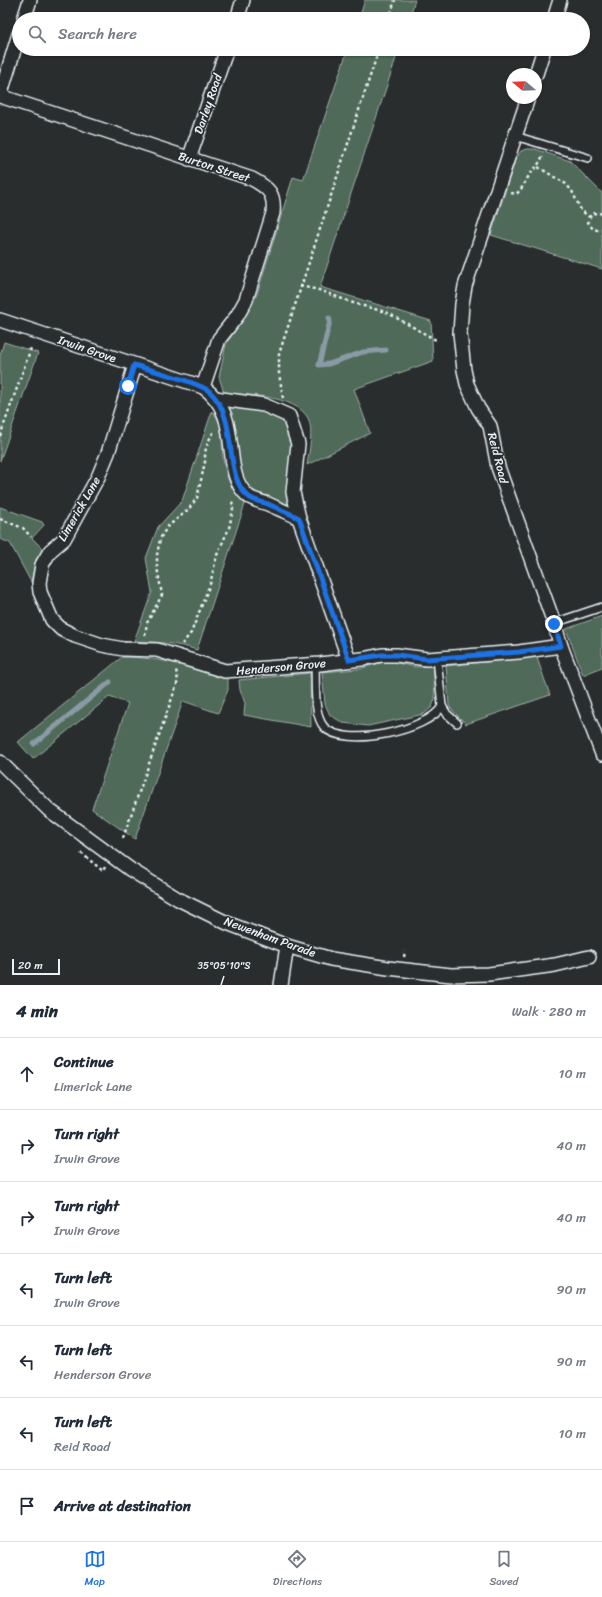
<!DOCTYPE html>
<html lang="en">
<head>
<meta charset="utf-8">
<style>
  body { margin:0; font-family:Sriracha,sans-serif; background:#f2f2f3; color:#1f2937 }
  .compass { position:absolute; left:506px; top:68px; width:36px; height:36px; border-radius:50%; background:#fff; box-shadow:0 1px 3px #0004; rotate:289deg }
  .scale { position:absolute; left:12px; bottom:10px; width:48px; box-sizing:border-box; padding-left:4px; border:2px solid #e8f1f8; border-top:0; font-size:11px; line-height:14px; white-space:nowrap; color:#e8f1f8; -webkit-text-stroke:3px #2a2d2e; paint-order:stroke }
  .stop { position:absolute; width:12px; height:12px; margin:-9px; border:3px solid #1a73e8; border-radius:50%; background:#fff }
  .stop.end { background:#1a73e8; border-color:#fff; box-shadow:0 1px 4px #0008 }
  .list { margin:0; padding:0; list-style:none }
  h2 { display:flex; justify-content:space-between; align-items:center; height:52px; margin:0; padding:0 16px; font-size:17px }
  h2 small { font-size:13px; font-weight:400; color:#747a83 }
  .list li { display:grid; grid-template-columns:26px 1fr auto; gap:12px; align-items:center; box-sizing:border-box; height:72px; padding:0 16px; border-top:1px solid #e0e1e3 }
  .list b { display:block; font-size:15px; white-space:nowrap }
  .list p { margin:0; font-size:13px; white-space:nowrap; color:#747a83 }
  .list em { font-size:13px; font-style:normal; color:#747a83 }
  .icon { flex:none; width:22px; height:22px; fill:none; stroke:currentColor; stroke-width:2; stroke-linecap:round; stroke-linejoin:round }
  .map { position:relative; flex:none; width:602px; height:985px; overflow:hidden }
  .search { position:absolute; background:#fff; box-shadow:0 1px 3px #0004; left:12px; right:12px; top:12px; height:44px; display:flex; align-items:center; gap:10px; box-sizing:border-box; padding:0 14px; border-radius:22px; color:#747a83; font-size:15px }
  .sheet { height:556px; background:#fff }
  nav { display:flex; justify-content:space-around; align-items:center; box-sizing:border-box; height:56px; border-top:1px solid #e0e1e3; background:#fff; font-size:11px; color:#747a83 }
  nav a { display:grid; justify-items:center; gap:2px }
  nav .on { color:#1a73e8 }
  .map>svg:first-child { display:block }
</style>
</head>
<body>
<div class="map">
<svg width="602" height="985" viewBox="0 0 602 985">
  <rect width="100%" height="100%" fill="#2a2d2e"/>
  <filter id="ink" filterUnits="userSpaceOnUse"><feTurbulence type="fractalNoise" baseFrequency=".025" numOctaves="2"/><feDisplacementMap in="SourceGraphic" scale="8" xChannelSelector="R" yChannelSelector="G"/><feConvolveMatrix kernelMatrix="1 2 1 2 8 2 1 2 1" color-interpolation-filters="sRGB"/></filter>
  <g filter="url(#ink)">
    <g fill="#506a59" stroke="#9caea8">
      <path d="M 365,0 L 415,0 L 409,19 L 359,19 Z"/>
      <path d="M 348,49 L 399,49 L 320,287 L 431,321 L 433,361 L 354,389 L 370,433 L 307,465 C 309,452 314,430 308,418 C 295,395 247,395 224,393 L 219,377 L 226,344 L 244,318 L 257,294 L 293,177 L 303,180 Z"/>
      <path d="M 527,149 L 535,149 L 570,161 L 602,193 L 602,269 L 491,235 L 516,158 L 521,151 Z"/>
      <path d="M 4,342 L 38,353 L 0,461 L 0,355 Z"/>
      <path d="M 224,404 L 272,412 L 286,421 L 291,440 L 292,508 C 283,505 259,498 252,492 C 236,478 229,426 224,404 Z"/>
      <path d="M 212,411 C 226,426 220,445 224,464 C 227,482 234,491 245,504 L 197,650 C 176,643 155,642 134,641 L 152,592 L 146,558 L 158,527 L 182,501 Z"/>
      <path d="M 0,507 L 42,522 L 44,525 L 32,538 L 42,548 L 42,551 L 36,559 L 31,582 L 10,543 L 0,539 Z"/>
      <path d="M 602,616 L 602,667 L 583,675 L 566,629 Z"/>
      <path d="M 122,657 C 162,657 191,667 228,679 L 228,690 L 218,713 L 183,701 L 135,839 L 92,809 L 128,703 L 109,697 L 33,759 L 18,742 Z"/>
      <path d="M 534,657 L 537,658 L 550,695 L 466,724 L 451,709 L 449,705 L 446,666 Z"/>
      <path d="M 387,661 L 416,667 L 433,666 L 435,698 L 432,707 L 424,714 L 368,726 L 343,723 L 330,715 L 325,704 L 322,672 L 359,669 Z"/>
      <path d="M 310,673 L 311,727 L 244,715 L 245,703 L 240,690 L 239,680 Z"/>
    </g>
    <g fill="none" stroke-linecap="round" stroke-linejoin="round">
      <g stroke="#899ba5" stroke-width="5">
        <path d="M 329,318 L 330,321 L 319,365 L 329,364 L 363,352 L 386,350"/>
        <path d="M 34,744 L 110,682"/>
      </g>
      <g stroke="#e8f1f8" stroke-width="10">
        <g id="service">
          <path d="M 515,136 L 588,158"/>
          <path d="M 554,623 L 602,607"/>
          <path d="M 315,665 C 316,681 313,715 324,727 C 344,749 430,730 442,706 L 437,658"/>
          <path d="M 442,706 L 447,714 L 457,723"/>
        </g>
      </g>
      <g stroke="#e8f1f8" stroke-width="16">
        <g id="minor">
          <path d="M 24,19 L 30,0"/>
          <path d="M 237,19 L 243,0"/>
          <path d="M 554,19 L 560,0"/>
          <path d="M 536,74 L 544,49"/>
          <path d="M 0,96 L 252,179 C 269,188 275,194 273,213 L 246,300 L 237,316 L 219,339 L 203,387"/>
          <path d="M 0,96 L 19,34"/>
          <path d="M 528,98 L 465,286 L 462,304 L 460,333 L 464,370 L 467,384 L 478,408 L 490,426 L 498,467 L 554,623 L 561,646 L 602,754"/>
          <path d="M 189,159 L 227,49"/>
          <path d="M 0,320 L 203,387 C 245,416 219,471 248,496 C 253,500 262,502 268,504 C 279,509 289,513 299,518"/>
          <path d="M 135,365 L 108,453 L 98,477 L 64,539 L 50,551 L 42,565 L 39,583 L 40,592 L 52,620 L 61,629 L 75,636 L 102,645 L 123,649 L 157,650 L 225,671 L 320,664 L 362,659 L 382,655 L 397,655 L 427,659 L 519,652 L 561,646"/>
          <path d="M 215,398 L 264,405 L 289,416 L 298,444 L 293,492 L 299,518 L 349,660"/>
          <path d="M 0,762 L 49,810 L 131,870 L 178,899 L 227,923 L 287,946 L 331,959 L 388,968 L 451,975 L 489,974 L 555,965 L 589,957"/>
          <path d="M 281,985 L 287,946"/>
        </g>
      </g>
      <g stroke="#e8f1f8" stroke-width="2.5" stroke-dasharray="3 3" stroke-linecap="butt">
        <path d="M 389,19 L 395,0"/>
        <path d="M 538,167 L 566,184 L 572,191 L 581,210 L 589,217"/>
        <path d="M 511,193 L 516,194 C 523,189 524,182 529,176 C 535,167 539,166 543,155"/>
        <path d="M 602,214 C 595,211 589,214 588,222 L 593,229 L 598,230 L 602,229"/>
        <path d="M 300,286 L 319,290 L 356,304 L 386,312 L 436,340"/>
        <path d="M 283,398 L 279,373 L 279,354 L 379,49"/>
        <path d="M 0,436 L 31,348"/>
        <path d="M 0,519 L 23,528 L 31,537"/>
        <path d="M 145,635 L 147,623 L 162,595 L 157,567 L 157,555 L 160,539 L 167,527 L 188,510 L 197,498 L 205,462 L 205,452 L 208,442 L 214,431"/>
        <path d="M 182,644 L 191,633 L 210,584 L 217,555 L 229,528 L 233,510 L 232,499"/>
        <path d="M 123,838 L 178,681 L 176,670"/>
        <path d="M 81,853 L 103,871 L 105,867"/>
        <path d="M 404,957 L 405,951"/>
      </g>
      <use href="#service" stroke="#2a2d2e" stroke-width="7"/>
      <use href="#minor" stroke="#2a2d2e" stroke-width="13"/>
    </g>
  </g>
  <g fill="none" stroke-linecap="round" stroke-linejoin="round" filter="url(#ink)">
    <path stroke="#1a73e8" stroke-width="5" d="M 128,386 L 134,365 C 150,370 198,382 209,391 C 241,420 221,475 249,497 C 254,501 262,502 268,504 C 279,509 289,513 299,518 L 349,660 L 382,655 L 397,655 L 427,659 L 519,652 L 561,646 L 554,624"/>
  </g>
  <path fill="none" stroke="#e8f1f8" stroke-width="1.5" d="M 221,985 L 224,976"/>
  <g text-anchor="middle" stroke-width="3" stroke-linejoin="round" paint-order="stroke">
    <g font-size="12" fill="#e8f1f8" stroke="#2a2d2e">
      <text transform="translate(208 104) rotate(-71)" y="4">Darley Road</text>
      <text transform="translate(214 167) rotate(18)" y="4">Burton Street</text>
      <text transform="translate(87 349) rotate(19)" y="4">Irwin Grove</text>
      <text transform="translate(498 458) rotate(76)" y="4">Reid Road</text>
      <text transform="translate(79 509) rotate(-60)" y="4">Limerick Lane</text>
      <text transform="translate(281 667) rotate(-5)" y="4">Henderson Grove</text>
      <text transform="translate(270 937) rotate(20)" y="4">Newenham Parade</text>
    </g>
  </g>
  <g font-size="10" text-anchor="middle" fill="#e8f1f8" stroke="#2a2d2e" stroke-width="3" stroke-linejoin="round" paint-order="stroke">
    <text x="224" y="969">35°05'10"S</text>
  </g>
</svg>
<svg class="compass" viewBox="-18 -18 36 36"><path d="M0-13l5 13h-10z" fill="#e53935"/><path d="M0 13l5-13h-10z" fill="#747a83"/></svg>
<div class="scale">20 m</div>
<div class="stop" style="left:128px;top:386px"></div>
<div class="stop end" style="left:554px;top:624px"></div>
<div class="search"><svg class="icon" aria-label="search" viewBox="0 0 24 24"><circle cx="10" cy="10" r="6"/><path d="M15 15l6 6"/></svg>Search here</div>
</div>
<section class="sheet">
<h2>4 min<small>Walk · 280 m</small></h2>
<ul class="list">
<li><svg class="icon" aria-label="ahead" viewBox="0 0 24 24"><path d="M12 20V5M6 11l6-6 6 6"/></svg><div><b>Continue</b><p>Limerick Lane</p></div><em>10 m</em></li>
<li><svg class="icon" aria-label="right" viewBox="0 0 24 24"><path d="M7 20v-9h11M14 6l5 5-5 5"/></svg><div><b>Turn right</b><p>Irwin Grove</p></div><em>40 m</em></li>
<li><svg class="icon" aria-label="right" viewBox="0 0 24 24"><path d="M7 20v-9h11M14 6l5 5-5 5"/></svg><div><b>Turn right</b><p>Irwin Grove</p></div><em>40 m</em></li>
<li><svg class="icon" aria-label="left" viewBox="0 0 24 24"><path d="M17 20v-9H6M10 6l-5 5 5 5"/></svg><div><b>Turn left</b><p>Irwin Grove</p></div><em>90 m</em></li>
<li><svg class="icon" aria-label="left" viewBox="0 0 24 24"><path d="M17 20v-9H6M10 6l-5 5 5 5"/></svg><div><b>Turn left</b><p>Henderson Grove</p></div><em>90 m</em></li>
<li><svg class="icon" aria-label="left" viewBox="0 0 24 24"><path d="M17 20v-9H6M10 6l-5 5 5 5"/></svg><div><b>Turn left</b><p>Reid Road</p></div><em>10 m</em></li>
<li><svg class="icon" aria-label="arrive" viewBox="0 0 24 24"><path d="M6 21V4h12l-3 4 3 4H6"/></svg><div><b>Arrive at destination</b></div></li>
</ul>
</section>
<nav>
<a class="on"><svg class="icon" aria-label="map" viewBox="0 0 24 24"><path d="M3 6l6-2 6 2 6-2v14l-6 2-6-2-6 2zM9 4v14M15 6v14"/></svg>Map</a>
<a><svg class="icon" aria-label="directions" viewBox="0 0 24 24"><path d="M12 3l9 9-9 9-9-9zM9 14v-3h6M13 9l2 2-2 2"/></svg>Directions</a>
<a><svg class="icon" aria-label="saved" viewBox="0 0 24 24"><path d="M7 4h10v16l-5-4-5 4z"/></svg>Saved</a>
</nav>
</body>
</html>
